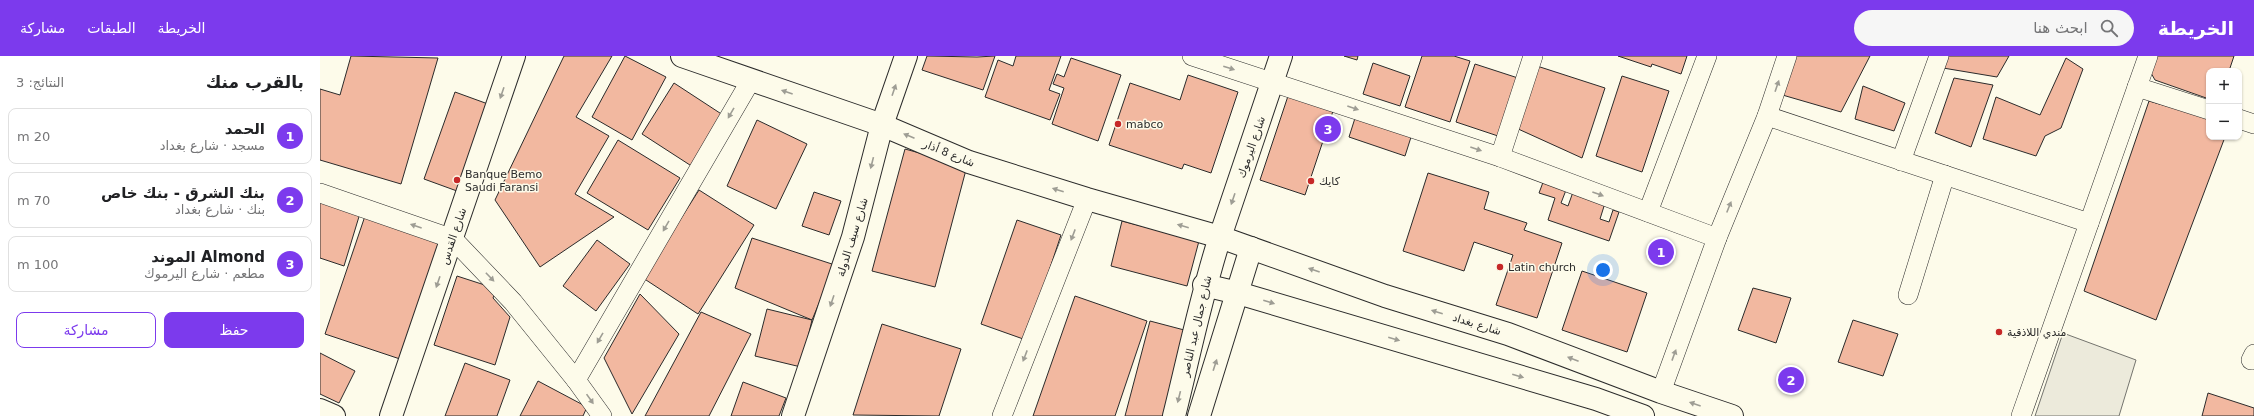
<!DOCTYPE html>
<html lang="ar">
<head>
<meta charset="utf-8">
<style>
  body { margin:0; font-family:"DejaVu Sans","Noto Naskh Arabic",sans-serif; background:#f6f6f6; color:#202124; direction:rtl }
  .controls { position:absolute; right:12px; top:12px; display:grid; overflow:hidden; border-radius:8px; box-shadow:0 1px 3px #0004 }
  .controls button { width:36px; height:36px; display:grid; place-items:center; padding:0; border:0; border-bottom:1px solid #e0e0e0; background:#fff; color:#202124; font:20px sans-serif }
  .you { position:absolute; left:1283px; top:214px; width:14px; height:14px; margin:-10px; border:3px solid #fff; border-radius:50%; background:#1a73e8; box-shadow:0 0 0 6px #1a73e833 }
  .badge { display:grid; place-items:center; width:26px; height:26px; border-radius:50%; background:#7c3aed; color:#fff; font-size:13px; font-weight:700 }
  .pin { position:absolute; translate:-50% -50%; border:2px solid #fff; box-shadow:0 1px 4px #0006 }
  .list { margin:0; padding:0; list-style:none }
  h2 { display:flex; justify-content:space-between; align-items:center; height:52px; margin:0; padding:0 16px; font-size:17px }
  h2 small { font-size:13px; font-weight:400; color:#757577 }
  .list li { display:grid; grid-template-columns:26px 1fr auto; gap:12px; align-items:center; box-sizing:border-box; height:56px; margin:0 8px 8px; padding:0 8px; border:1px solid #e0e0e0; border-radius:8px }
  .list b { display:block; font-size:15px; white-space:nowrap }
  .list p { margin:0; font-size:13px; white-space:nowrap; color:#757577 }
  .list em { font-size:13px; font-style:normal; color:#757577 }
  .actions { display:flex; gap:8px; padding:12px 16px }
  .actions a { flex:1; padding:9px 0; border:1px solid #7c3aed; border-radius:8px; text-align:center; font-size:14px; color:#7c3aed }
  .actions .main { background:#7c3aed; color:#fff }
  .icon { flex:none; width:22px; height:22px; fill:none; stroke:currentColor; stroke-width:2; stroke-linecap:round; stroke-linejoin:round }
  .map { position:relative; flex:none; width:1934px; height:360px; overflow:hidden; direction:ltr }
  header { display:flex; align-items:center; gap:24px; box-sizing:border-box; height:56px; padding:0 20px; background:#7c3aed; color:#fff }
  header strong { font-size:19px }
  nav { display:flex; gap:22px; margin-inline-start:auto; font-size:14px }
  .search { width:280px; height:36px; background:#f6f6f6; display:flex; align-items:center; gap:10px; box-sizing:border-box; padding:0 14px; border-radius:22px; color:#757577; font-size:15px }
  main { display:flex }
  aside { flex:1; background:#fff }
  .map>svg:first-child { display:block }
</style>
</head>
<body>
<header>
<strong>الخريطة</strong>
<div class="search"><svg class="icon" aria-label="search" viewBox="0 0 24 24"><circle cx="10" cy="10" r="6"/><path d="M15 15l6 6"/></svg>ابحث هنا</div>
<nav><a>الخريطة</a><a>الطبقات</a><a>مشاركة</a></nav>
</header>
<main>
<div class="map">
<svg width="1934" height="360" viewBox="0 0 1934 360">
  <rect width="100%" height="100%" fill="#fdfbea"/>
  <path fill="#eceadb" stroke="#74746e" d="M 1743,277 L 1816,304 L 1799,360 L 1715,360 Z"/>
  <g fill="#f2b8a0" stroke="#2b2b2b">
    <path d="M 31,0 L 118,2 L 81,128 L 0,104 L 0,33 L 20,39 Z"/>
    <path d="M 244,0 L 292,0 L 256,61 L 289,80 L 255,138 L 294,161 L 220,211 L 175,144 Z"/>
    <path d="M 305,0 L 346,21 L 312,84 L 272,61 Z"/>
    <path d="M 607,0 L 657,1 L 675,0 L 663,34 L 602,14 Z"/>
    <path d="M 696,0 L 741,0 L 729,34 L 740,38 L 730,64 L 665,41 L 678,4 L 693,10 Z"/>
    <path d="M 1024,0 L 1038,0 L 1037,4 Z"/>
    <path d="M 1102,0 L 1134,0 L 1150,5 L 1130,66 L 1085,51 Z"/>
    <path d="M 1298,0 L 1367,0 L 1361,18 L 1332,8 L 1331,11 Z"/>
    <path d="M 1473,0 L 1550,0 L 1521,56 L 1459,38 Z"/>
    <path d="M 1627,0 L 1689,0 L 1677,21 L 1623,12 Z"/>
    <path d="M 1831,0 L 1914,0 L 1909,15 L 1889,15 L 1889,43 L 1835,24 L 1827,10 Z"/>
    <path d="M 751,2 L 801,19 L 778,85 L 732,68 L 744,32 L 733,28 L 737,18 L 744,21 Z"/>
    <path d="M 1746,2 L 1763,13 L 1741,72 L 1725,80 L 1716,100 L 1663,83 L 1676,41 L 1720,59 Z"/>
    <path d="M 1053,7 L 1090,20 L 1080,50 L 1043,38 Z"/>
    <path d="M 1155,8 L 1198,22 L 1178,80 L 1136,66 Z"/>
    <path d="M 1217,10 L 1285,32 L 1262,102 L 1196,72 Z"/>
    <path d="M 868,19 L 918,36 L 891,117 L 864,108 L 862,113 L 789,89 L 810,27 L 860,44 Z"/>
    <path d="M 1302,20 L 1349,35 L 1322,116 L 1276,100 Z"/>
    <path d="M 1634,22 L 1673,29 L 1651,91 L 1615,77 Z"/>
    <path d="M 354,27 L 406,61 L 373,111 L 322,78 Z"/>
    <path d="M 1543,30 L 1585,47 L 1574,75 L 1535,63 Z"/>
    <path d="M 970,34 L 1015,49 L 985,139 L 940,124 Z"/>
    <path d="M 135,36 L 168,48 L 137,135 L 104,123 Z"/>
    <path d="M 1829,45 L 1889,62 L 1889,81 L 1905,81 L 1836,264 L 1764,235 Z"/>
    <path d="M 1036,59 L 1092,78 L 1085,100 L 1029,81 Z"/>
    <path d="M 437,64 L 487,88 L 456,153 L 407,130 Z"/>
    <path d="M 298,84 L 360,122 L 328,174 L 267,137 Z"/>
    <path d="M 585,93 L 647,110 L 615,231 L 552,215 Z"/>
    <path d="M 1108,117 L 1169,136 L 1164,153 L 1207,167 L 1204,174 L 1242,187 L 1217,262 L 1176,249 L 1193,199 L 1154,186 L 1144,215 L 1083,195 Z"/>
    <path d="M 1225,121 L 1248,129 L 1241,147 L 1248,150 L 1253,136 L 1285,147 L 1280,163 L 1289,166 L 1293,154 L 1299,156 L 1289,185 L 1228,164 L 1235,142 L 1219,137 Z"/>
    <path d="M 379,134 L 434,169 L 378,258 L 323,222 Z"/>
    <path d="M 494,136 L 521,145 L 509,179 L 482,170 Z"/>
    <path d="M 0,142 L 41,154 L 24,210 L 0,202 Z"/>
    <path d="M 45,160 L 126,188 L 86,305 L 5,278 Z"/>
    <path d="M 697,164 L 741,179 L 706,284 L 661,268 Z"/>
    <path d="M 802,165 L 879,185 L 867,230 L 791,210 Z"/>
    <path d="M 432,182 L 515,209 L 492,264 L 415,232 Z"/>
    <path d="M 277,184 L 310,208 L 276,255 L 243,230 Z"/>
    <path d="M 1262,215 L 1327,237 L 1307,296 L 1242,274 Z"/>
    <path d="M 137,220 L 177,233 L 173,242 L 190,261 L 175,309 L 114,289 Z"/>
    <path d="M 1433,232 L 1471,242 L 1456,287 L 1418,274 Z"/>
    <path d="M 320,238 L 359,278 L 312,358 L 284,302 Z"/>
    <path d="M 755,240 L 827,265 L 795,360 L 713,360 Z"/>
    <path d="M 447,253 L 492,264 L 481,311 L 435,300 Z"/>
    <path d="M 381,256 L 431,278 L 389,360 L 325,360 Z"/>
    <path d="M 1533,264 L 1578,278 L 1563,320 L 1518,306 Z"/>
    <path d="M 830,265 L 868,275 L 846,360 L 805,360 Z"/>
    <path d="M 562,268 L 641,293 L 619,360 L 533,359 Z"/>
    <path d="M 0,297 L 35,315 L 19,347 L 0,338 Z"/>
    <path d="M 145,307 L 190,324 L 177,360 L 125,360 Z"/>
    <path d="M 218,325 L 267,351 L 263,360 L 200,360 Z"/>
    <path d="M 423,326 L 466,342 L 459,360 L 411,360 Z"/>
    <path d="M 1888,337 L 1934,352 L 1934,360 L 1882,360 Z"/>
  </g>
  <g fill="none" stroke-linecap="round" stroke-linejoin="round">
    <g stroke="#2b2b2b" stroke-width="20">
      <g id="minor">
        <path d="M 872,0 L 1180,101 L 1397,182"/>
        <path d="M 1817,31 L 1889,54"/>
        <path d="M 1447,60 L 1769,167"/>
        <path d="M 1919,63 L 1934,68"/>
        <path d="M 1180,101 L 1213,0"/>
        <path d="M 1581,105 L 1619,0"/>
        <path d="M 0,137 L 133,183 L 193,246 L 256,324 L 282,360"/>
        <path d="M 1328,156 L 1387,0"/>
        <path d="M 1588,239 L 1625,119"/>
        <path d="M 1931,304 L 1934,298"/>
        <path d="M 256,324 L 431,24"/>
        <path d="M 1341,336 L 1397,182 L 1447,60 L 1467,0"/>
        <path d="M 682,360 L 767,143"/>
        <path d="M 1701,360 L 1828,0"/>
      </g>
    </g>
    <g stroke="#2b2b2b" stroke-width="24">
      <g id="tertiary">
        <path d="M 0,354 L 14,360"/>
        <path d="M 71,360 L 194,0"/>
        <path d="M 473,360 L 533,181 L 562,69 L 586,0"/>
      </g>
    </g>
    <g stroke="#2b2b2b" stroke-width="24">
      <path id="secondary" d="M 362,0 L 562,69 L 649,106 L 767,143 L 900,181 L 961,0"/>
    </g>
    <g stroke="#2b2b2b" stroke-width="24">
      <g id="primary">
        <path d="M 884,229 L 918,237 L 1276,343 L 1323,360"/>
        <path d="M 854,360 C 869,300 881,240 900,181 L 1065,240 L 1188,278 L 1341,336 L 1412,360"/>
        <path d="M 879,360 L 931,192"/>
      </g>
    </g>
    <use href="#minor" stroke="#fdfbea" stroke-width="19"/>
    <use href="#tertiary" stroke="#fdfbea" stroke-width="22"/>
    <use href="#secondary" stroke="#fdfbea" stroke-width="22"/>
    <use href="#primary" stroke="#fdfbea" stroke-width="22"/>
  </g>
  <defs><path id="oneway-solid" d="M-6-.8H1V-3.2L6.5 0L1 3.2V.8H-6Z"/></defs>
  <g fill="#9e9d94">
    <use href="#oneway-solid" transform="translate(909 12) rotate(17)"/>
    <use href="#oneway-solid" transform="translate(1457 30) rotate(-71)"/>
    <use href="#oneway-solid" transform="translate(574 34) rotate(-71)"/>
    <use href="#oneway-solid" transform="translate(467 36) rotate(-161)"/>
    <use href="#oneway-solid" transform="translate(182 37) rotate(109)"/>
    <use href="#oneway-solid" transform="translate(1033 52) rotate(19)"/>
    <use href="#oneway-solid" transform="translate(411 57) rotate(120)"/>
    <use href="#oneway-solid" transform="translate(589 80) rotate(-157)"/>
    <use href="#oneway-solid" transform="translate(1156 93) rotate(19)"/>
    <use href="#oneway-solid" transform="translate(552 107) rotate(104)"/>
    <use href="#oneway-solid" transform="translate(738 134) rotate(-162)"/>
    <use href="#oneway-solid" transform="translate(1278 138) rotate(20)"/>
    <use href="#oneway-solid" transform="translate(913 143) rotate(109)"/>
    <use href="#oneway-solid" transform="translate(1409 151) rotate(-68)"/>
    <use href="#oneway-solid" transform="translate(96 170) rotate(-161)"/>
    <use href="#oneway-solid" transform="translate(346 170) rotate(120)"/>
    <use href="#oneway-solid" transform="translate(863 170) rotate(-164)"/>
    <use href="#oneway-solid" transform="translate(753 179) rotate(111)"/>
    <use href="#oneway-solid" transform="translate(994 214) rotate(-161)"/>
    <use href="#oneway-solid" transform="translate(170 221) rotate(46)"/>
    <use href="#oneway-solid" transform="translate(118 226) rotate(109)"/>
    <use href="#oneway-solid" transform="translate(512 245) rotate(109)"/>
    <use href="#oneway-solid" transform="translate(949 246) rotate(17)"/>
    <use href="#oneway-solid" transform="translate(1117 256) rotate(-163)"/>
    <use href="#oneway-solid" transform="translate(280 282) rotate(120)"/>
    <use href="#oneway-solid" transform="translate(1074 283) rotate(16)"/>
    <use href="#oneway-solid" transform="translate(1354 299) rotate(-70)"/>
    <use href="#oneway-solid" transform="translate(705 300) rotate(111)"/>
    <use href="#oneway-solid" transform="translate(1253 303) rotate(-159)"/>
    <use href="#oneway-solid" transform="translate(895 309) rotate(-72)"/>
    <use href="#oneway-solid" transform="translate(1198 320) rotate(16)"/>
    <use href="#oneway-solid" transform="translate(859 341) rotate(104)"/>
    <use href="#oneway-solid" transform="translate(270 343) rotate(55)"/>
    <use href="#oneway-solid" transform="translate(1375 348) rotate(-161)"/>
  </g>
  <g fill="#c62828" stroke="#fdfbea" stroke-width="1.5">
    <circle cx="798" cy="68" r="4"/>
    <circle cx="137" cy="124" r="4"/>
    <circle cx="991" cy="125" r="4"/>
    <circle cx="1180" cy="211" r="4"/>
    <circle cx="1679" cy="276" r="4"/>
  </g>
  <g text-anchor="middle" stroke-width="3" stroke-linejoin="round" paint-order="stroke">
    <g font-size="11" fill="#2b2b2b" stroke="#fdfbea" text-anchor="start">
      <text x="806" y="72">mabco</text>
      <text x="145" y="122">Banque Bemo<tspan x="145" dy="13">Saudi Faransi</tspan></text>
      <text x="999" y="129">كايك</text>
      <text x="1188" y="215">Latin church</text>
      <text x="1687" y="280">مندي اللاذقية</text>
    </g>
    <g font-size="11" fill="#2b2b2b" stroke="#fdfbea">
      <text transform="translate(931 91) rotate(-71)" y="4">شارع اليرموك</text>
      <text transform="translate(629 97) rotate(22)" y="4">شارع 8 أذار</text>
      <text transform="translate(133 180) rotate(-71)" y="4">شارع القدس</text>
      <text transform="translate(532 181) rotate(-73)" y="4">شارع سيف الدولة</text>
      <text transform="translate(1157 268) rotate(17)" y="4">شارع بغداد</text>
      <text transform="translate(876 270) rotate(-77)" y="4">شارع جمال عبد الناصر</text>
    </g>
  </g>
</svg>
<div class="controls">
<button>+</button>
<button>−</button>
</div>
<div class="you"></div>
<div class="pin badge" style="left:1341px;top:196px">1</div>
<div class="pin badge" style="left:1471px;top:324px">2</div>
<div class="pin badge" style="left:1008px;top:73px">3</div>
</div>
<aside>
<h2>بالقرب منك<small>النتائج: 3</small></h2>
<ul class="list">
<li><span class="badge">1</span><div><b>الحمد</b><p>مسجد · شارع بغداد</p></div><em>20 m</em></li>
<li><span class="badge">2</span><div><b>بنك الشرق - بنك خاص</b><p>بنك · شارع بغداد</p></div><em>70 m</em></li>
<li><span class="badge">3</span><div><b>Almond الموند</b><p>مطعم · شارع اليرموك</p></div><em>100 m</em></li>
</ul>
<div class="actions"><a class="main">حفظ</a><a>مشاركة</a></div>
</aside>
</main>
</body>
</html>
